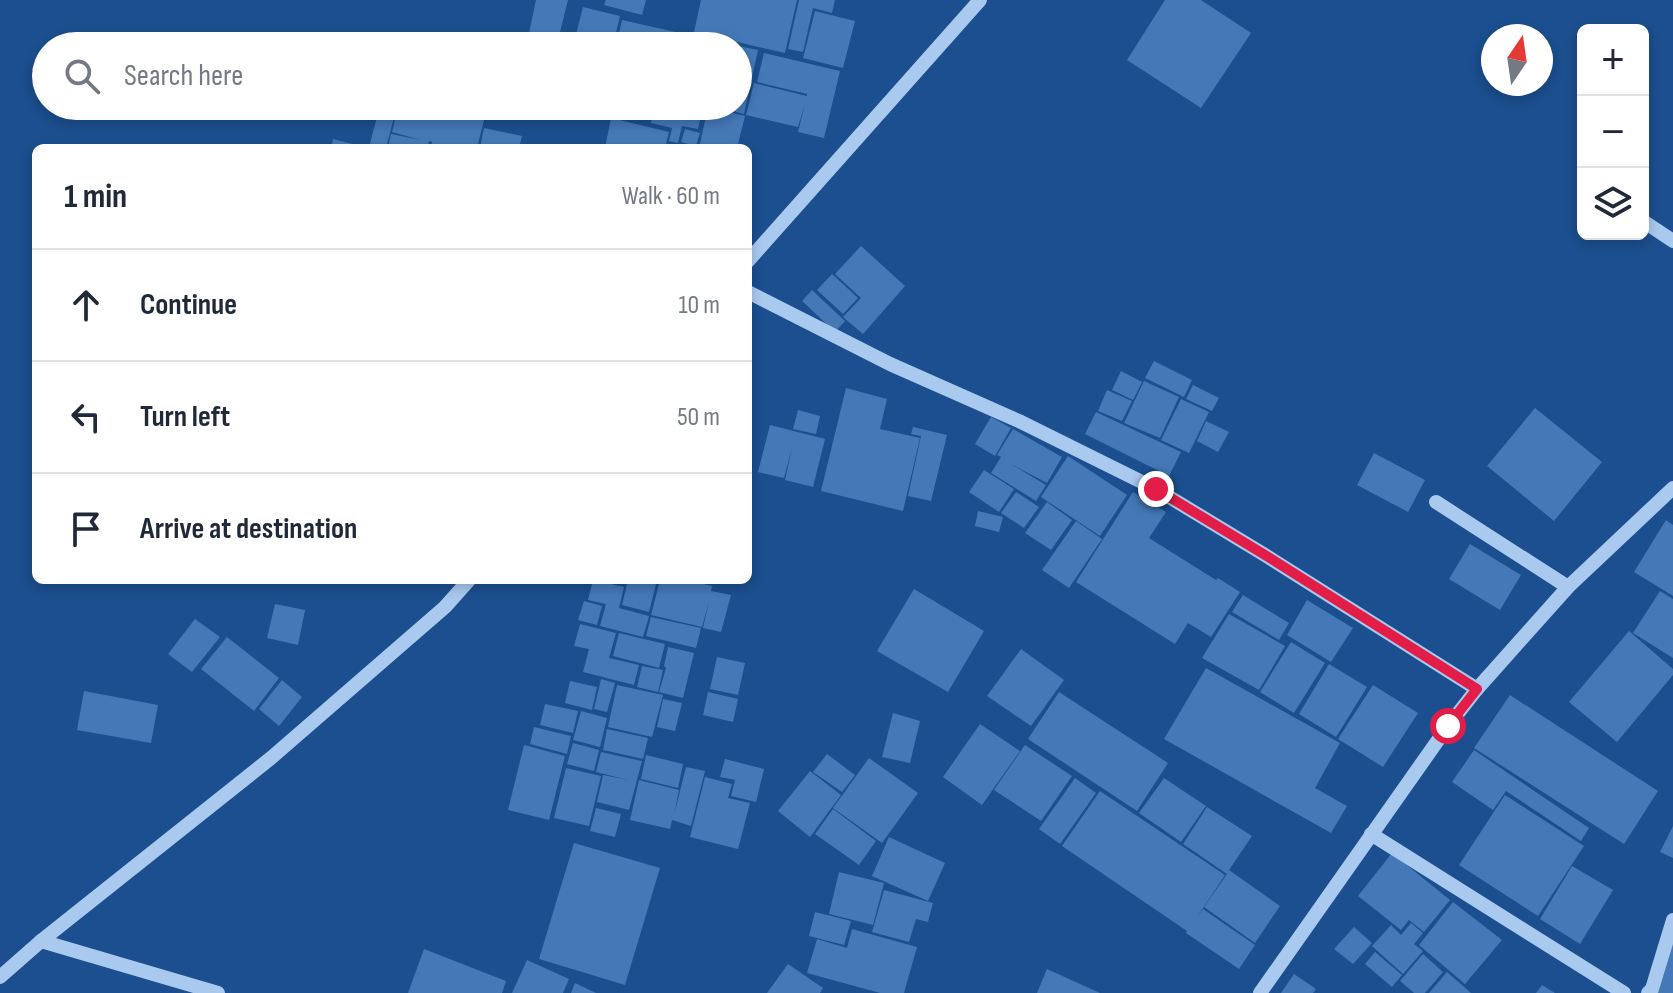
<!DOCTYPE html>
<html lang="en">
<head>
<meta charset="utf-8">
<style>
  body { margin:0; font-family:"Sofia Sans Condensed",sans-serif; background:#f2f2f3; color:#1f2937 }
  .controls { position:absolute; right:24px; top:24px; display:grid; overflow:hidden; border-radius:12px; box-shadow:0 4px 12px #0003 }
  .controls button { width:72px; height:72px; display:grid; place-items:center; padding:0; border:0; border-bottom:2px solid #e0e1e3; background:#fff; color:#1f2937; font:40px sans-serif }
  .compass { position:absolute; left:1481px; top:24px; width:72px; height:72px; border-radius:50%; background:#fff; box-shadow:0 4px 12px #0003; rotate:13deg }
  .stop { position:absolute; width:24px; height:24px; margin:-18px; border:6px solid #e11d48; border-radius:50%; background:#fff }
  .stop.end { background:#e11d48; border-color:#fff; box-shadow:0 2px 8px #0008 }
  .list { margin:0; padding:0; list-style:none }
  h2 { display:flex; justify-content:space-between; align-items:center; height:104px; margin:0; padding:0 32px; font-size:34px }
  h2 small { font-size:26px; font-weight:400; color:#747a83 }
  .list li { display:grid; grid-template-columns:52px 1fr auto; gap:24px; align-items:center; box-sizing:border-box; height:112px; padding:0 32px; border-top:2px solid #e0e1e3 }
  .list b { display:block; font-size:30px; white-space:nowrap }
  .list em { font-size:26px; font-style:normal; color:#747a83 }
  .icon { flex:none; width:44px; height:44px; fill:none; stroke:currentColor; stroke-width:2; stroke-linecap:round; stroke-linejoin:round }
  .map { position:relative; flex:none; width:1673px; height:993px; overflow:hidden }
  .search { position:absolute; background:#fff; box-shadow:0 4px 12px #0003; left:32px; top:32px; width:720px; height:88px; display:flex; align-items:center; gap:20px; box-sizing:border-box; padding:0 28px; border-radius:44px; color:#747a83; font-size:30px }
  .panel { position:absolute; background:#fff; box-shadow:0 4px 12px #0003; left:32px; top:144px; width:720px; height:440px; border-radius:12px }
  .map>svg:first-child { display:block }
</style>
</head>
<body>
<div class="map">
<svg width="1673" height="993" viewBox="0 0 1673 993">
  <rect width="100%" height="100%" fill="#1b4f8f"/>
  <g fill="#4478b7">
    <path d="M 536,0 L 568,0 L 558,40 L 529,33 Z"/>
    <path d="M 606,0 L 646,0 L 642,15 L 604,5 Z"/>
    <path d="M 701,0 L 797,0 L 785,53 L 694,32 Z"/>
    <path d="M 799,0 L 835,0 L 832,13 L 813,8 L 803,52 L 788,49 Z"/>
    <path d="M 1165,0 L 1201,0 L 1251,33 L 1201,108 L 1127,60 Z"/>
    <path d="M 583,7 L 620,16 L 613,46 L 573,46 Z"/>
    <path d="M 815,11 L 855,21 L 843,68 L 803,58 Z"/>
    <path d="M 622,20 L 680,33 L 677,46 L 616,46 Z"/>
    <path d="M 706,38 L 734,45 L 734,46 L 705,46 Z"/>
    <path d="M 738,46 L 758,50 L 744,114 L 716,107 L 738,106 Z"/>
    <path d="M 764,53 L 840,71 L 824,138 L 798,132 L 805,104 L 798,127 L 746,115 L 754,83 L 807,96 L 807,94 L 757,82 Z"/>
    <path d="M 335,106 L 361,106 L 359,113 Z"/>
    <path d="M 363,106 L 379,106 L 375,118 L 361,114 Z"/>
    <path d="M 380,106 L 397,106 L 386,148 L 369,147 Z"/>
    <path d="M 400,106 L 417,106 L 415,112 L 438,117 L 439,115 L 417,110 L 419,106 L 443,106 L 485,116 L 477,148 L 431,148 L 432,142 L 429,141 L 427,148 L 388,148 L 391,134 L 421,140 L 392,132 L 398,108 L 407,110 Z"/>
    <path d="M 654,106 L 703,106 L 698,129 L 682,126 L 678,143 L 669,141 L 672,128 L 651,123 Z"/>
    <path d="M 708,107 L 745,116 L 737,148 L 699,148 Z"/>
    <path d="M 611,118 L 669,132 L 665,148 L 605,148 Z"/>
    <path d="M 484,128 L 522,136 L 519,148 L 480,148 Z"/>
    <path d="M 685,129 L 700,133 L 696,146 L 681,142 Z"/>
    <path d="M 333,139 L 364,147 L 363,148 L 331,148 Z"/>
    <path d="M 861,246 L 905,286 L 863,334 L 843,317 L 861,298 L 835,274 Z"/>
    <path d="M 832,274 L 858,298 L 843,314 L 817,290 Z"/>
    <path d="M 812,290 L 845,321 L 835,332 L 802,301 Z"/>
    <path d="M 1154,361 L 1192,380 L 1184,397 L 1145,378 Z"/>
    <path d="M 1121,371 L 1142,382 L 1133,400 L 1112,390 Z"/>
    <path d="M 1144,381 L 1179,397 L 1160,438 L 1124,423 Z"/>
    <path d="M 1193,385 L 1219,398 L 1212,411 L 1186,399 Z"/>
    <path d="M 846,388 L 887,399 L 880,429 L 920,438 L 903,511 L 821,491 Z"/>
    <path d="M 1107,390 L 1132,401 L 1122,421 L 1098,411 Z"/>
    <path d="M 1181,399 L 1209,412 L 1189,453 L 1161,440 Z"/>
    <path d="M 1535,408 L 1602,462 L 1554,521 L 1487,466 Z"/>
    <path d="M 798,410 L 820,416 L 816,434 L 793,429 Z"/>
    <path d="M 1096,412 L 1181,452 L 1169,476 L 1085,434 Z"/>
    <path d="M 991,417 L 1011,428 L 995,456 L 975,444 Z"/>
    <path d="M 1206,421 L 1229,432 L 1218,452 L 1197,441 Z"/>
    <path d="M 770,425 L 825,439 L 813,487 L 785,480 L 792,448 L 784,478 L 758,472 Z"/>
    <path d="M 913,427 L 947,435 L 931,501 L 908,496 L 921,436 L 911,434 Z"/>
    <path d="M 1013,429 L 1062,457 L 1047,483 L 1011,464 L 1046,485 L 1036,501 L 991,473 L 1001,457 L 997,455 Z"/>
    <path d="M 1374,453 L 1425,480 L 1408,512 L 1357,485 Z"/>
    <path d="M 1068,456 L 1127,495 L 1100,536 L 1041,497 Z"/>
    <path d="M 984,470 L 1014,489 L 999,512 L 969,492 Z"/>
    <path d="M 1016,492 L 1039,507 L 1024,528 L 1001,513 Z"/>
    <path d="M 1133,492 L 1166,512 L 1149,538 L 1216,580 L 1218,578 L 1240,592 L 1211,637 L 1188,623 L 1175,644 L 1076,582 Z"/>
    <path d="M 1047,502 L 1072,520 L 1051,550 L 1025,533 Z"/>
    <path d="M 978,511 L 1003,517 L 999,532 L 975,526 Z"/>
    <path d="M 1666,520 L 1673,525 L 1673,596 L 1634,572 Z"/>
    <path d="M 1076,521 L 1102,539 L 1069,588 L 1042,570 Z"/>
    <path d="M 1470,544 L 1521,575 L 1500,610 L 1449,579 Z"/>
    <path d="M 593,580 L 624,587 L 619,608 L 649,616 L 643,637 L 600,626 L 606,604 L 588,600 Z"/>
    <path d="M 628,580 L 657,580 L 649,612 L 622,605 Z"/>
    <path d="M 660,580 L 688,580 L 712,586 L 711,591 L 731,595 L 721,632 L 703,628 L 709,601 L 702,627 L 651,615 Z"/>
    <path d="M 914,589 L 984,631 L 948,692 L 877,651 Z"/>
    <path d="M 1660,591 L 1673,599 L 1673,658 L 1633,633 Z"/>
    <path d="M 1243,595 L 1289,623 L 1279,640 L 1232,612 Z"/>
    <path d="M 1307,600 L 1353,628 L 1331,662 L 1287,635 Z"/>
    <path d="M 584,601 L 602,606 L 597,625 L 578,620 Z"/>
    <path d="M 275,604 L 305,610 L 298,645 L 267,638 Z"/>
    <path d="M 1229,614 L 1285,646 L 1259,690 L 1202,658 Z"/>
    <path d="M 651,617 L 701,628 L 696,648 L 646,636 Z"/>
    <path d="M 195,619 L 220,637 L 192,672 L 168,654 Z"/>
    <path d="M 580,624 L 616,633 L 609,658 L 639,665 L 634,685 L 583,672 L 589,649 L 574,646 Z"/>
    <path d="M 1629,631 L 1673,669 L 1673,675 L 1617,742 L 1569,702 Z"/>
    <path d="M 619,633 L 665,644 L 659,668 L 613,656 Z"/>
    <path d="M 227,637 L 279,678 L 254,711 L 201,669 Z"/>
    <path d="M 1291,642 L 1325,663 L 1294,713 L 1260,692 Z"/>
    <path d="M 668,647 L 694,653 L 683,698 L 659,692 L 666,668 L 664,666 Z"/>
    <path d="M 1021,649 L 1064,680 L 1031,726 L 987,696 Z"/>
    <path d="M 717,657 L 745,663 L 738,695 L 710,689 Z"/>
    <path d="M 1329,664 L 1367,687 L 1336,737 L 1299,714 Z"/>
    <path d="M 642,666 L 663,670 L 658,692 L 637,687 Z"/>
    <path d="M 1206,668 L 1340,743 L 1315,788 L 1347,806 L 1331,833 L 1164,739 Z"/>
    <path d="M 601,679 L 615,683 L 607,712 L 594,709 Z"/>
    <path d="M 282,680 L 302,697 L 279,726 L 259,709 Z"/>
    <path d="M 570,681 L 597,687 L 592,710 L 565,703 Z"/>
    <path d="M 617,685 L 663,695 L 652,737 L 608,727 Z"/>
    <path d="M 1373,685 L 1418,713 L 1383,767 L 1338,739 Z"/>
    <path d="M 84,691 L 158,705 L 151,743 L 77,730 Z"/>
    <path d="M 708,692 L 738,699 L 733,722 L 703,715 Z"/>
    <path d="M 1059,692 L 1168,763 L 1137,811 L 1028,739 Z"/>
    <path d="M 1510,695 L 1658,791 L 1624,844 L 1474,748 Z"/>
    <path d="M 663,699 L 682,703 L 675,731 L 657,727 Z"/>
    <path d="M 545,704 L 578,711 L 573,733 L 540,725 Z"/>
    <path d="M 581,711 L 607,718 L 600,747 L 573,740 Z"/>
    <path d="M 893,713 L 920,721 L 910,763 L 882,757 Z"/>
    <path d="M 980,724 L 1020,751 L 982,805 L 943,777 Z"/>
    <path d="M 534,727 L 571,736 L 567,754 L 530,744 Z"/>
    <path d="M 607,729 L 648,738 L 643,759 L 603,750 Z"/>
    <path d="M 573,743 L 599,750 L 594,771 L 567,764 Z"/>
    <path d="M 524,745 L 565,756 L 549,820 L 508,810 Z"/>
    <path d="M 1025,745 L 1072,776 L 1041,821 L 994,790 Z"/>
    <path d="M 1474,750 L 1589,828 L 1581,841 L 1506,791 L 1493,810 L 1452,782 Z"/>
    <path d="M 601,752 L 642,761 L 629,810 L 597,802 L 603,775 L 628,780 L 596,772 Z"/>
    <path d="M 827,754 L 855,775 L 842,792 L 813,772 Z"/>
    <path d="M 646,755 L 683,764 L 678,788 L 641,779 Z"/>
    <path d="M 869,758 L 918,793 L 882,843 L 833,808 Z"/>
    <path d="M 725,759 L 764,769 L 756,802 L 731,796 L 735,780 L 720,777 Z"/>
    <path d="M 686,767 L 705,771 L 691,826 L 672,820 L 670,829 L 630,820 L 639,780 L 679,790 L 674,815 Z"/>
    <path d="M 566,768 L 601,776 L 589,826 L 554,818 Z"/>
    <path d="M 810,771 L 841,795 L 810,837 L 778,811 Z"/>
    <path d="M 705,777 L 732,784 L 728,798 L 750,803 L 738,849 L 690,837 Z"/>
    <path d="M 1075,778 L 1096,793 L 1060,844 L 1039,829 Z"/>
    <path d="M 1164,778 L 1206,806 L 1181,842 L 1139,813 Z"/>
    <path d="M 1100,791 L 1225,875 L 1197,917 L 1203,909 L 1255,945 L 1239,969 L 1186,933 L 1187,931 L 1062,846 Z"/>
    <path d="M 1505,795 L 1584,846 L 1538,916 L 1459,865 Z"/>
    <path d="M 1207,807 L 1252,836 L 1229,870 L 1280,906 L 1255,943 L 1204,907 L 1227,874 L 1183,844 Z"/>
    <path d="M 596,808 L 621,814 L 615,837 L 590,831 Z"/>
    <path d="M 833,809 L 876,841 L 859,865 L 815,834 Z"/>
    <path d="M 1673,826 L 1673,858 L 1660,852 Z"/>
    <path d="M 889,837 L 945,863 L 928,901 L 872,876 Z"/>
    <path d="M 574,843 L 660,868 L 625,985 L 539,959 Z"/>
    <path d="M 1392,853 L 1450,900 L 1424,932 L 1409,920 L 1401,930 L 1358,896 Z"/>
    <path d="M 1572,866 L 1613,890 L 1580,944 L 1540,919 Z"/>
    <path d="M 839,872 L 884,883 L 873,925 L 829,914 Z"/>
    <path d="M 884,890 L 933,903 L 928,922 L 916,919 L 909,942 L 872,932 Z"/>
    <path d="M 1453,902 L 1502,940 L 1465,984 L 1419,945 Z"/>
    <path d="M 815,912 L 851,921 L 844,945 L 809,936 Z"/>
    <path d="M 1411,923 L 1423,933 L 1414,944 L 1423,951 L 1403,974 L 1372,946 L 1391,925 L 1401,935 Z"/>
    <path d="M 1354,927 L 1372,943 L 1353,964 L 1334,949 Z"/>
    <path d="M 852,929 L 917,947 L 904,993 L 880,993 L 807,973 L 817,939 L 847,948 Z"/>
    <path d="M 1673,940 L 1673,993 L 1652,993 Z"/>
    <path d="M 424,949 L 506,981 L 502,993 L 408,993 Z"/>
    <path d="M 1375,952 L 1402,975 L 1392,987 L 1365,964 Z"/>
    <path d="M 1423,954 L 1443,972 L 1425,993 L 1414,993 L 1400,981 Z"/>
    <path d="M 527,960 L 569,979 L 563,993 L 512,993 Z"/>
    <path d="M 788,964 L 823,988 L 820,993 L 767,993 Z"/>
    <path d="M 1047,969 L 1100,993 L 1037,993 Z"/>
    <path d="M 1447,972 L 1471,993 L 1429,993 Z"/>
    <path d="M 1294,974 L 1316,989 L 1313,993 L 1281,993 Z"/>
    <path d="M 575,983 L 596,993 L 571,993 Z"/>
    <path d="M 1542,985 L 1555,993 L 1536,993 Z"/>
  </g>
  <g fill="none" stroke-linecap="round" stroke-linejoin="round">
    <g stroke="#a9c9ee" stroke-width="14">
      <path d="M 1643,221 L 1673,241"/>
      <path d="M 748,261 L 980,0"/>
      <path d="M 748,292 L 890,364 L 1021,422 L 1156,489 L 1265,555 L 1477,689"/>
      <path d="M 1436,502 L 1568,587"/>
      <path d="M 1371,834 L 1624,993"/>
      <path d="M 41,941 L 218,993"/>
      <path d="M 0,977 L 41,941 L 271,758 L 445,607 L 469,580"/>
      <path d="M 1260,993 L 1448,726 L 1477,689 L 1568,587 L 1673,488"/>
      <path d="M 1648,993 L 1652,989 L 1673,920"/>
    </g>
  </g>
  <g fill="none" stroke-linecap="round" stroke-linejoin="round">
    <path stroke="#e11d48" stroke-width="10" d="M 1156,489 L 1265,555 L 1477,689 L 1448,726"/>
  </g>
</svg>
<div class="controls">
<button>+</button>
<button>−</button>
<button><svg class="icon" aria-label="layers" viewBox="0 0 24 24"><path d="M12 4l9 5-9 5-9-5zM3 14l9 5 9-5"/></svg></button>
</div>
<svg class="compass" viewBox="-18 -18 36 36"><path d="M0-13l5 13h-10z" fill="#e53935"/><path d="M0 13l5-13h-10z" fill="#747a83"/></svg>
<div class="stop" style="left:1448px;top:726px"></div>
<div class="stop end" style="left:1156px;top:489px"></div>
<div class="search"><svg class="icon" aria-label="search" viewBox="0 0 24 24"><circle cx="10" cy="10" r="6"/><path d="M15 15l6 6"/></svg>Search here</div>
<section class="panel">
<h2>1 min<small>Walk · 60 m</small></h2>
<ul class="list">
<li><svg class="icon" aria-label="ahead" viewBox="0 0 24 24"><path d="M12 20V5M6 11l6-6 6 6"/></svg><div><b>Continue</b></div><em>10 m</em></li>
<li><svg class="icon" aria-label="left" viewBox="0 0 24 24"><path d="M17 20v-9H6M10 6l-5 5 5 5"/></svg><div><b>Turn left</b></div><em>50 m</em></li>
<li><svg class="icon" aria-label="arrive" viewBox="0 0 24 24"><path d="M6 21V4h12l-3 4 3 4H6"/></svg><div><b>Arrive at destination</b></div></li>
</ul>
</section>
</div>
</body>
</html>
